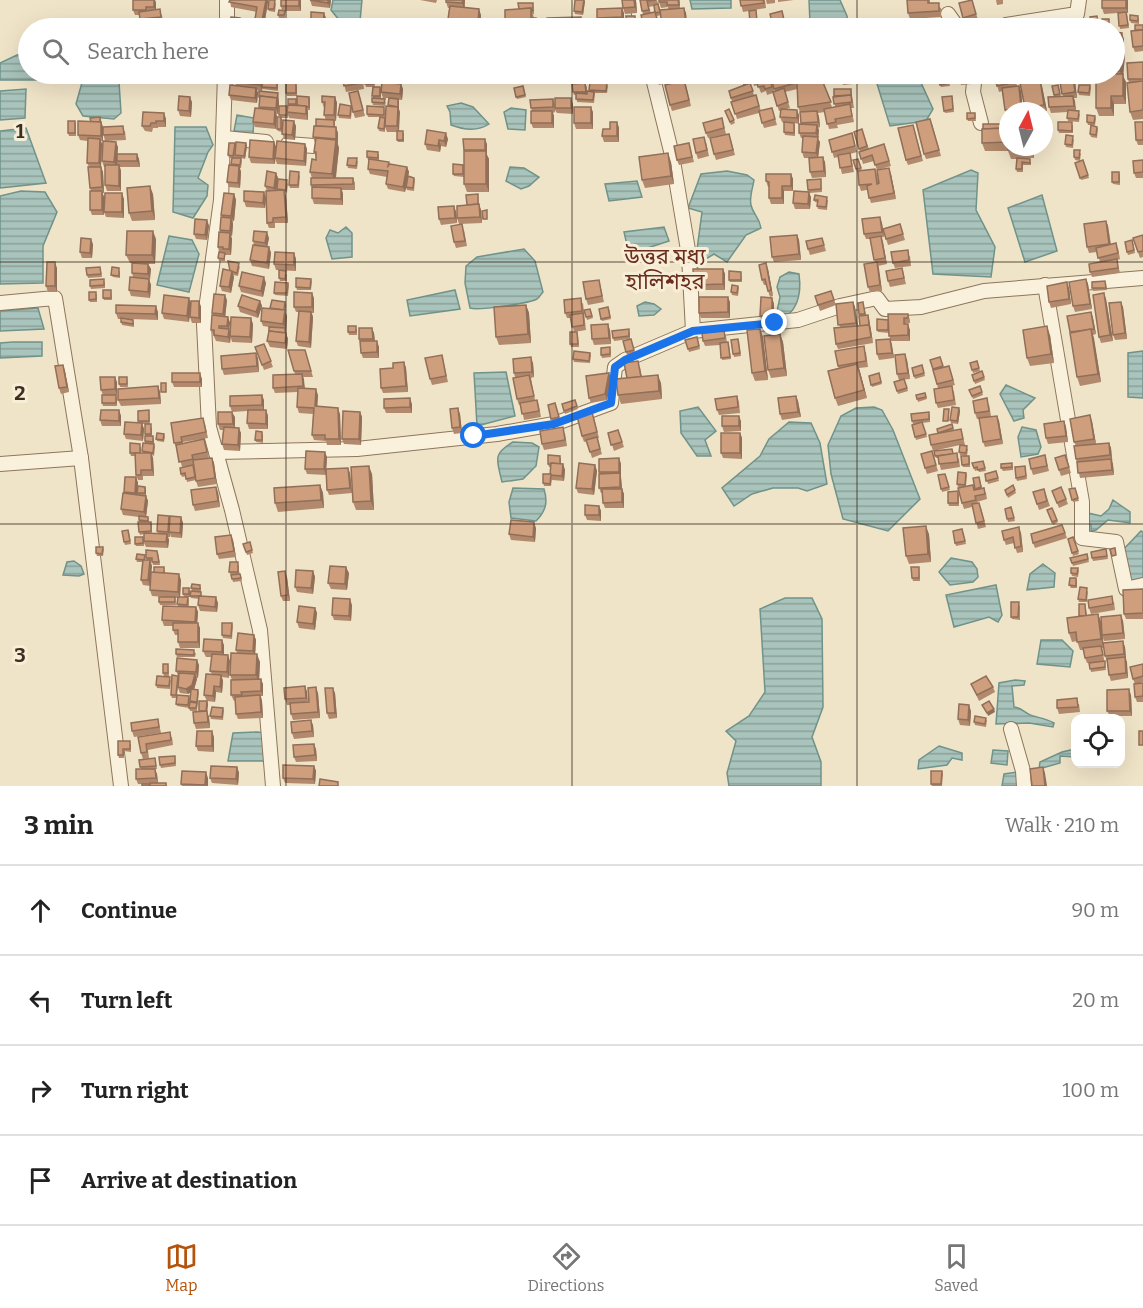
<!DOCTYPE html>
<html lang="en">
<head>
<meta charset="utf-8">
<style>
  body { margin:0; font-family:Bitter,"Noto Sans Bengali",serif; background:#f2f2f2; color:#222 }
  .controls { position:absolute; right:18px; bottom:18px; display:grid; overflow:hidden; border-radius:12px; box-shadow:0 6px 24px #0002 }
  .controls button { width:54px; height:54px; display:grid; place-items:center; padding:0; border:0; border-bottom:2px solid #e0e0e0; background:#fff; color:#222; font:30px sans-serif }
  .compass { position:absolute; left:999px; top:102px; width:54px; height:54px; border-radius:50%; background:#fff; box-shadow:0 6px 24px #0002; rotate:7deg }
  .stop { position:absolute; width:18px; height:18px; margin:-14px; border:4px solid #1a73e8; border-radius:50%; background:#fff }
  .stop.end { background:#1a73e8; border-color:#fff; box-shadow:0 2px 6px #0008 }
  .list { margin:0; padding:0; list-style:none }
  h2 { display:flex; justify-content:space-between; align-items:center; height:78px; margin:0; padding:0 24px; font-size:26px }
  h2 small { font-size:20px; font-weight:400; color:#767676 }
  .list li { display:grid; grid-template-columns:39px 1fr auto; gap:18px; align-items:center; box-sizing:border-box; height:90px; padding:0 24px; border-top:2px solid #e0e0e0 }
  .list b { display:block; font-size:22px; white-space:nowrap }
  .list em { font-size:20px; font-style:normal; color:#767676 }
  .icon { flex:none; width:33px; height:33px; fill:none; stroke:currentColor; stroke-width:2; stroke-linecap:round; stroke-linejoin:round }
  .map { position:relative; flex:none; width:1143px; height:786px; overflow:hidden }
  .search { position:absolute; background:#fff; box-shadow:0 6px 24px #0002; left:18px; right:18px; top:18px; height:66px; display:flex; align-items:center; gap:15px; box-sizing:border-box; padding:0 21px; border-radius:33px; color:#767676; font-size:22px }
  .sheet { height:438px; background:#fff }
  nav { display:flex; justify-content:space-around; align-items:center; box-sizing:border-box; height:84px; border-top:2px solid #e0e0e0; background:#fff; font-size:16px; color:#767676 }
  nav a { display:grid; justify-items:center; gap:3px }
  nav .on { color:#b45309 }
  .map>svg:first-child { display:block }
</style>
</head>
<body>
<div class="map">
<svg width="1143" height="786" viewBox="0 0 1143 786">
  <defs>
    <pattern id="water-rules" width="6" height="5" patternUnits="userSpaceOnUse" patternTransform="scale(1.5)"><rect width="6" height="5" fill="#a9c4bc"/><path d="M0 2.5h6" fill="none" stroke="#8ba098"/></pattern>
  </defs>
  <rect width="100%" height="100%" fill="#f0e4c8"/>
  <g fill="url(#water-rules)" stroke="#6f938a" stroke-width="1.5">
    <path d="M 333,0 L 362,0 L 360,21 L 354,26 L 340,21 L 331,10 Z"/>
    <path d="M 690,0 L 731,0 L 731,8 L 692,9 Z"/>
    <path d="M 809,0 L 840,0 L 847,16 L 849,28 L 815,28 L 810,23 Z"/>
    <path d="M 28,54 L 28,74 L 55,75 L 46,80 L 0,80 L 0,63 L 17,55 Z"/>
    <path d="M 874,74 L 917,74 L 933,109 L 926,121 L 890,126 Z"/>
    <path d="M 83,79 L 119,82 L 121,113 L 114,119 L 83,116 L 76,104 Z"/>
    <path d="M 26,89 L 25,118 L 0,120 L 0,91 Z"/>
    <path d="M 461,103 L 473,107 L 489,124 C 477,132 464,130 451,125 L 450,112 L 447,106 Z"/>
    <path d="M 511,108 L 526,110 L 525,130 L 508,129 L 504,112 Z"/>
    <path d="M 237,115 L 254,118 L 253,134 L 234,131 Z"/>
    <path d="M 175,127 L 206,127 L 213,145 L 208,152 L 198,178 L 208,185 L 207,196 L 193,218 L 173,212 Z"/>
    <path d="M 26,128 L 46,183 L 0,188 L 0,131 Z"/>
    <path d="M 510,167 L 524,168 L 539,177 L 529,186 L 521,189 L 506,181 Z"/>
    <path d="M 971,170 L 978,173 L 976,210 L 995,247 L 991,277 L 933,274 L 923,190 Z"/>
    <path d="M 727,171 L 747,175 L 754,180 C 753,187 749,198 751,205 C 753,215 759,216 761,228 L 746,235 L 727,262 L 714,254 L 704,260 L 700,271 L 694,272 L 702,212 L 688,208 L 701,174 Z"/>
    <path d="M 637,181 L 642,197 L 609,201 L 605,184 Z"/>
    <path d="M 21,191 L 45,192 L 57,212 L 43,246 L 43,283 L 0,284 L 0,196 Z"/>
    <path d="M 1042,195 L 1057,251 L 1025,262 L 1008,208 Z"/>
    <path d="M 346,227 L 352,233 L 352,257 L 332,259 L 326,238 L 330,230 L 338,233 Z"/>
    <path d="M 664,227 L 669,241 L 629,254 L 624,232 Z"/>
    <path d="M 169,236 L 192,240 L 199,254 L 189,292 L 157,285 Z"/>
    <path d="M 524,249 L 535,261 L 543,292 C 541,294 540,297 537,299 C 530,303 478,311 470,308 L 465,283 L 466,266 L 477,257 Z"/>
    <path d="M 789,272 L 799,274 C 802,295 797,316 775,321 L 780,297 L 777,287 L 780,277 Z"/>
    <path d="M 455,290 L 460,309 L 410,316 L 407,300 Z"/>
    <path d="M 645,302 L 654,304 L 661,309 L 654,315 L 639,316 L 637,306 Z"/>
    <path d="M 38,308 L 44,329 L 0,331 L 0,311 Z"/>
    <path d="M 13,342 L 42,342 L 42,356 L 0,358 L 0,343 Z"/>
    <path d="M 1143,351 L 1143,398 L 1128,397 L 1128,353 Z"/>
    <path d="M 506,372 L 515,416 L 477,426 L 474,373 Z"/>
    <path d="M 1006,385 L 1035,398 L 1023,410 L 1024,418 L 1014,421 L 1000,394 Z"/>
    <path d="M 698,407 L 716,431 L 705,440 L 711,456 L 697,456 L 681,433 L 680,411 Z"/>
    <path d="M 874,407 L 882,410 L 893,430 L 920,499 L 888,531 L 843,519 L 831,474 L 828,445 L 841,416 L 856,408 Z"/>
    <path d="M 789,422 L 811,423 L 820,443 L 827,484 L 807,491 L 798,488 L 773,488 L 752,494 L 734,506 L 722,488 L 760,456 L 769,439 Z"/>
    <path d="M 1022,427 L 1036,430 L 1041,447 L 1038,454 L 1021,457 L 1018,437 Z"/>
    <path d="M 513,442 L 532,443 L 539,447 L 536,466 L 523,479 L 502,482 C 497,460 492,454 513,442 Z"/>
    <path d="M 513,488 L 544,489 C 548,502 546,511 536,521 L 511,518 L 509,502 Z"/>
    <path d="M 1113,500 L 1130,512 L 1130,523 L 1108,520 L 1096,530 L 1091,531 L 1091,525 L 1085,523 L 1088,513 L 1101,516 L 1109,509 Z"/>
    <path d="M 1141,531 L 1143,532 L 1143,582 L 1129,583 L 1121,552 Z"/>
    <path d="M 951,558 L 972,562 L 977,569 L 978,577 L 973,582 L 950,585 L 939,572 Z"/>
    <path d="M 74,561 L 81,566 L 84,574 L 79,576 L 63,575 L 67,562 Z"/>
    <path d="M 1043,564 L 1055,573 L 1054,587 L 1027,590 L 1030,574 Z"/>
    <path d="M 996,585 L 1002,615 L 998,622 L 989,617 L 954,627 L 946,595 Z"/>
    <path d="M 785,598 L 812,598 L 822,619 L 823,707 L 812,737 L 821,762 L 821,786 L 729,786 L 727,773 L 736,741 L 726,731 L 749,716 L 765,692 L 760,609 Z"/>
    <path d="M 1041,640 L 1062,640 L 1073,651 L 1070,667 L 1037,664 Z"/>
    <path d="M 1015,680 L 1025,681 L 1024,685 L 1012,686 L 1014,707 C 1023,708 1025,714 1033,716 C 1040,718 1047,719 1054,723 L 1053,727 L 1029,723 L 996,724 L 999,683 Z"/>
    <path d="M 257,732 L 267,733 L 269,761 L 228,761 L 233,733 Z"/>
    <path d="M 939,746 L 962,753 L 962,760 L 952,758 L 947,765 L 918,769 L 919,760 Z"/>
    <path d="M 1075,749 L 1075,757 L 1060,756 L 1060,763 L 1039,769 L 1040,762 L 1062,752 Z"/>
    <path d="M 993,750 L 1008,751 L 1007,765 L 991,763 Z"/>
    <path d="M 1017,772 L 1019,786 L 1002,786 L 1004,774 Z"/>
  </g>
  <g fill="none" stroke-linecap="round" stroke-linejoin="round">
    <g stroke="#8d765c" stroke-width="16">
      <g id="minor">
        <path d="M 637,0 L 641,28"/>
        <path d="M 948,14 L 958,28"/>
        <path d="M 227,28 L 227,0"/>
        <path d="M 999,28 L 1006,25 L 1077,14 L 1079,0"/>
        <path d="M 225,74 L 221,200 L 204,324 L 209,427 L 232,510 L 260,630 L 273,786"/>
        <path d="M 652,74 L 672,155 L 689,256 L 693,331"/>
        <path d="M 975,74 L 973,92 L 981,123"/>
        <path d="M 224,138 L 266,142"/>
        <path d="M 288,144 L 314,146"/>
        <path d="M 1045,285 L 1082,502 L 1082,538 L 1116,542 L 1126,589 L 1143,585"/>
        <path d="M 0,303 L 55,298 L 81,458 L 121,786"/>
        <path d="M 216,452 L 357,449 L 497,434 L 554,424 L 611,403 L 615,367 L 625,360 L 693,331 L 798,320 L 840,306 L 877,298 L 885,309 L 921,307 L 984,291 L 1143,278"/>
        <path d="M 0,464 L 81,458"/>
        <path d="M 1011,729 L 1023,771 L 1024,786"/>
      </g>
    </g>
    <use href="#minor" stroke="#faf1dc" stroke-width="14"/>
  </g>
  <g fill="#b2896c" fill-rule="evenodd">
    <path d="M 133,0 L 155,0 L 156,3 L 156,10 L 162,15 L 163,23 L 142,25 L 140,15 L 135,15 L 133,10 Z"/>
    <path d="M 230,0 L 268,0 L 268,2 L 264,26 L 257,25 L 255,19 L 257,12 L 231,7 Z"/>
    <path d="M 301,0 L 301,11 L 285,11 L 285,18 L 279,18 L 278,15 L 282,11 L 281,6 Z"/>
    <path d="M 310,0 L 331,0 L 330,8 L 312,6 Z"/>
    <path d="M 420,0 L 437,0 L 436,3 Z"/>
    <path d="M 465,0 L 465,7 L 481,15 L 480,28 L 450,25 L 448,19 L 449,8 L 448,8 L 446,2 Z"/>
    <path d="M 622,0 L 636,0 L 637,13 L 625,14 L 623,8 Z"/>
    <path d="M 640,0 L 657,0 L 661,15 L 657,16 L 660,28 L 644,28 L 643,15 ZM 654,6 L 655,12 L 651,13 L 649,7 Z"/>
    <path d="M 680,0 L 680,8 L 686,13 L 688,28 L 663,28 L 662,26 L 668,9 L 668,7 L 661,8 L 659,2 Z"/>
    <path d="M 740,0 L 765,0 L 766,8 L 743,12 Z"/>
    <path d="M 766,0 L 775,0 L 775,3 L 767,4 Z"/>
    <path d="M 778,0 L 794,0 L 778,2 Z"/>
    <path d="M 907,0 L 930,0 L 930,3 L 941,8 L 941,17 L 910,19 L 908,13 Z"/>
    <path d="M 972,0 L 978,20 L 966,24 L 959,3 Z"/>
    <path d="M 996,0 L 1003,0 L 1003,4 L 997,5 Z"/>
    <path d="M 1102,0 L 1128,0 L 1128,13 L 1127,13 L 1129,28 L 1120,29 L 1118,13 L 1104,14 L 1102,8 Z"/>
    <path d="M 585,1 L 583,15 L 575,14 L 574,11 Z"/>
    <path d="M 276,3 L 275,12 L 269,11 L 268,9 Z"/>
    <path d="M 533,3 L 534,14 L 533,14 L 534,18 L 539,26 L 539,28 L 505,28 L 519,9 Z"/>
    <path d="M 756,10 L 758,24 L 751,25 L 750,22 Z"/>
    <path d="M 782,11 L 785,23 L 773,25 L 772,22 Z"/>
    <path d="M 624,13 L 624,23 L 599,23 L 597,18 Z"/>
    <path d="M 1097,16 L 1099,26 L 1092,26 L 1091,23 Z"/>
    <path d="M 547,18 L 583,22 L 584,28 L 547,28 Z"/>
    <path d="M 1139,18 L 1139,24 L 1131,23 L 1130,20 Z"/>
    <path d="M 636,19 L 636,25 L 627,24 L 626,21 Z"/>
    <path d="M 1143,25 L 1143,51 L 1135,52 L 1133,47 L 1135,30 Z"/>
    <path d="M 1114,32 L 1124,39 L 1123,51 L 1125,56 L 1123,76 L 1126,82 L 1126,104 L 1114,104 L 1114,116 L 1099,116 L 1096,108 L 1096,77 L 1095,77 L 1093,74 L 1114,74 Z"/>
    <path d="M 1143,62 L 1143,119 L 1133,120 L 1130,112 L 1129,83 L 1128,79 Z"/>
    <path d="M 229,74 L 264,74 L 263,77 L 264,79 L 277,81 L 278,83 L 278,91 L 263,89 L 262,88 L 262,91 L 257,90 L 258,93 L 257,103 L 231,100 L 229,95 L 236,85 L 234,82 L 235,75 L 230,74 Z"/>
    <path d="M 266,74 L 282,74 L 281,80 L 268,78 Z"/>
    <path d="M 305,74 L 304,80 L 284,78 L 283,75 Z"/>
    <path d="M 337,74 L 349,74 L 349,76 L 363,80 L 364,89 L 346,92 L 343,79 L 339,80 Z"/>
    <path d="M 365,74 L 374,74 L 374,77 L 367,78 Z"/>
    <path d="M 554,74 L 570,74 L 555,76 Z"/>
    <path d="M 589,74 L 605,74 L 606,77 L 605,83 L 608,86 L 607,93 L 595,93 L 594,103 L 577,102 L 576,95 L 574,95 L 573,92 L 587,86 L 587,94 L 590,91 Z"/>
    <path d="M 655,74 L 676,74 L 678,80 L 659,85 Z"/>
    <path d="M 751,74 L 769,74 L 774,91 L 775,91 L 770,74 L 787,75 L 797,84 L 798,81 L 796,74 L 808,74 L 809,78 L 811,77 L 811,74 L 827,74 L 828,80 L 822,81 L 832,107 L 835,107 L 834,96 L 851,89 L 854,108 L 851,108 L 854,122 L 837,125 L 838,128 L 829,129 L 825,112 L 818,113 L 819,117 L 820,127 L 818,128 L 819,130 L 818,139 L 820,142 L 818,157 L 825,162 L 826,177 L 812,178 L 810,172 L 809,158 L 804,158 L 802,152 L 803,138 L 801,138 L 799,133 L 801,124 L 800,112 L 798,107 L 797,89 L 785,92 L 790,108 L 786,109 L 799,115 L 799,124 L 794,123 L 795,126 L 795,136 L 785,135 L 784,132 L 784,123 L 782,122 L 780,117 L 781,111 L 779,111 L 773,93 L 767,95 L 766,91 L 761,93 L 758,85 L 754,86 Z"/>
    <path d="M 840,74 L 860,74 L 862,83 L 843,85 Z"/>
    <path d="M 948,74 L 950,86 L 941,87 L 940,85 Z"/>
    <path d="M 959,74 L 969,74 L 971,84 L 961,85 Z"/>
    <path d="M 978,74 L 1014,74 L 1017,86 L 1021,91 L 1023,111 L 1008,111 L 1008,115 L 1007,115 L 1005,110 L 1002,91 L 999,92 L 996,81 L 979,84 L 977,78 Z"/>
    <path d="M 1024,74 L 1043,74 L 1043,75 L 1025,78 Z"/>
    <path d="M 1051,74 L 1062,74 L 1062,77 L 1073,76 L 1075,81 L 1077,98 L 1074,98 L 1076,111 L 1080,114 L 1079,122 L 1068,121 L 1067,118 L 1068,112 L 1051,113 L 1049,107 L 1054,97 L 1054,95 L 1058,85 L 1061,97 L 1063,96 L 1059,79 L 1053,80 Z"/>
    <path d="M 1074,74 L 1091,74 L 1091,81 L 1076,82 Z"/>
    <path d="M 742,77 L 749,84 L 750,83 L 754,95 L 756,95 L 761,111 L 772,108 L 777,125 L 764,128 L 759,113 L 737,119 L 729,91 L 745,85 Z"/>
    <path d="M 374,79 L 375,87 L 380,87 L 381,90 L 401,84 L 403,89 L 402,100 L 394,99 L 398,99 L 399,102 L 399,131 L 404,133 L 404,142 L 398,142 L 397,140 L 397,132 L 387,132 L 385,127 L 385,132 L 379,131 L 378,128 L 380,117 L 368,117 L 367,114 L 384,107 L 385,118 L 389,106 L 389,98 L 383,98 L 381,92 L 381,99 L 386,102 L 385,106 L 373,105 L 372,102 L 373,98 L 373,87 L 366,87 L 365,84 Z"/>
    <path d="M 297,85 L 297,96 L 309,97 L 310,99 L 310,110 L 308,110 L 308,120 L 289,118 L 288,115 L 288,118 L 282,118 L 282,120 L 296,126 L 295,140 L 284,139 L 282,132 L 278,131 L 277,129 L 280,117 L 279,115 L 287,106 L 296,99 L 297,102 L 297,96 L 287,96 L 286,93 Z"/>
    <path d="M 686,85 L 691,106 L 672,111 L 670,105 Z"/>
    <path d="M 1090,85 L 1091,88 L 1090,96 L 1079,95 L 1078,92 Z"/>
    <path d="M 1042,86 L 1047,111 L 1026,111 L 1025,108 Z"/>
    <path d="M 524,89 L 526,97 L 517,99 L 516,97 Z"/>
    <path d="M 278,93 L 279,104 L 278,114 L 276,114 L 276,129 L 255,127 L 253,122 L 260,109 L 259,97 Z"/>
    <path d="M 952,96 L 954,112 L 945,113 L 944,111 Z"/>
    <path d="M 335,97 L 337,103 L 336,121 L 335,121 L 335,127 L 338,133 L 338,144 L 339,148 L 336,178 L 353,178 L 355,183 L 355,190 L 342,190 L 343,194 L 343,205 L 314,204 L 312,198 L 312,188 L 311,185 L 312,178 L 310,172 L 316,160 L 316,157 L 314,152 L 315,143 L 313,137 L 316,126 L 326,120 L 324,115 L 325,108 L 324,108 L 322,102 Z"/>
    <path d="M 360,97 L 365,116 L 355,118 L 352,109 L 351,119 L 339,118 L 338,115 L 351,106 Z"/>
    <path d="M 553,99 L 555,104 L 573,104 L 573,114 L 557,113 L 555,110 L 555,112 L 553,113 L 554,116 L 554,128 L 533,128 L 531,123 L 532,111 L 531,108 Z"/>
    <path d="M 192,102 L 191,117 L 180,116 L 178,110 Z"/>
    <path d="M 729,109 L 735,123 L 731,125 L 725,111 Z"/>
    <path d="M 593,112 L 593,129 L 576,129 L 574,123 Z"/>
    <path d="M 164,113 L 166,119 L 166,127 L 158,127 L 158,128 L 153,128 L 152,132 L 145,131 L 142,126 Z"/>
    <path d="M 975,113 L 976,121 L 968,121 L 967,119 Z"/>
    <path d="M 1095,116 L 1096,119 L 1095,125 L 1088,125 L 1087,122 Z"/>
    <path d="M 100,117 L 103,127 L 125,131 L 126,140 L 105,141 L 103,132 L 103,141 L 101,141 L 102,144 L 101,167 L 103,172 L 104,193 L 102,193 L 104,197 L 104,215 L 92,215 L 90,210 L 91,191 L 90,188 L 89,167 L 87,163 L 88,141 L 80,140 L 78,135 L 91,122 Z"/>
    <path d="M 722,118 L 726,134 L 708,138 L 706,133 Z"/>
    <path d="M 75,121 L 76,124 L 76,136 L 69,136 L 68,133 Z"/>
    <path d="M 617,122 L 619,128 L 619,142 L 604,142 L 602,136 Z"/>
    <path d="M 1143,122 L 1143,145 L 1138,145 L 1136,140 Z"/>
    <path d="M 932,124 L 941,156 L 926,159 L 924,154 Z"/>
    <path d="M 913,125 L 923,161 L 908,165 L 906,160 Z"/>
    <path d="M 1073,125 L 1073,133 L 1059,133 L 1058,130 Z"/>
    <path d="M 1097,127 L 1098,129 L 1097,138 L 1091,137 L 1090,134 Z"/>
    <path d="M 1006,128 L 1008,147 L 1033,147 L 1034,151 L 1034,158 L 1022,158 L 1031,162 L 1031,165 L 1023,165 L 1023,172 L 1017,172 L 1016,169 L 1017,159 L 1011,159 L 1008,151 L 985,151 L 982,143 Z"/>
    <path d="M 862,129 L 869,149 L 884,144 L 891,166 L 881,169 L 891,174 L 896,199 L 871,203 L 867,190 L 861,191 L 859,185 L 858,172 L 857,172 L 853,160 L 858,159 L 862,171 L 875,169 L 877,175 L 879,184 L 879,183 L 877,170 L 874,161 L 863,164 L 859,152 L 860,152 L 854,132 Z"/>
    <path d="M 852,133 L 857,152 L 850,154 L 854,172 L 842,174 L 838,157 L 834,158 L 829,140 Z"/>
    <path d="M 448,139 L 446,147 L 441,146 L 440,152 L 427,150 L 425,144 Z"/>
    <path d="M 1074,139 L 1073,148 L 1066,147 L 1065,144 Z"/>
    <path d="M 731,140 L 735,155 L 716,160 L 714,154 Z"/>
    <path d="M 274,142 L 276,147 L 305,144 L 307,149 L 306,166 L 277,164 L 275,158 L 275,164 L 251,163 L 249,157 Z"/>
    <path d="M 706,142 L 709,156 L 698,159 L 696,153 Z"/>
    <path d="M 235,143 L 236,146 L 246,143 L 247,146 L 245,159 L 241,158 L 242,161 L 241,168 L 240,168 L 241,172 L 240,188 L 229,187 L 227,182 L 232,165 L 232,158 L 229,158 L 228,155 Z"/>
    <path d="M 689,143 L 694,162 L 679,165 L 677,160 Z"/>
    <path d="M 487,144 L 487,155 L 489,159 L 489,192 L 467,192 L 464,184 L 464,177 L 454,176 L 453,174 Z"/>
    <path d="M 118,147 L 117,154 L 137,154 L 139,159 L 140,167 L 120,167 L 121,171 L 121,191 L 107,191 L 105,185 L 105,167 L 104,167 L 102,161 Z"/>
    <path d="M 1081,153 L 1080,161 L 1075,160 L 1074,157 Z"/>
    <path d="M 379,155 L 379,160 L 390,164 L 407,167 L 409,172 L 408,176 L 414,178 L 415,180 L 414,191 L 407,190 L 406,188 L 405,192 L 388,189 L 386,184 L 387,177 L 370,174 L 368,169 L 369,160 L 368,160 L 367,157 Z"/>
    <path d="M 1083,160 L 1089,178 L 1081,180 L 1075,163 Z"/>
    <path d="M 1143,160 L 1143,178 L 1136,178 L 1134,173 Z"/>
    <path d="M 358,161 L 357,169 L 348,168 L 347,165 Z"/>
    <path d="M 671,162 L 674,184 L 645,188 L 642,180 Z"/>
    <path d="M 1119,172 L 1120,175 L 1120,185 L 1113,184 L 1112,182 Z"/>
    <path d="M 276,173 L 278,178 L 276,191 L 278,191 L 277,189 L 288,183 L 287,193 L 285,192 L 286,196 L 288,223 L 275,223 L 275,228 L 269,228 L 267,223 L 267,191 L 265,186 Z"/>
    <path d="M 791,174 L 793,179 L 793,191 L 784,191 L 784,204 L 771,204 L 769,198 L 769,187 L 768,187 L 766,181 Z"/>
    <path d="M 300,175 L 299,188 L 290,188 L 289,185 Z"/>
    <path d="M 821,179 L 822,192 L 809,193 L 808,190 Z"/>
    <path d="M 264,192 L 266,198 L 265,208 L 246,207 L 244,201 Z"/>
    <path d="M 153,194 L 155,220 L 132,221 L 129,213 Z"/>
    <path d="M 234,194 L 236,200 L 234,221 L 233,221 L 233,224 L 232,236 L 231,236 L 232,239 L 231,255 L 225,255 L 225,261 L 219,261 L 218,258 L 219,252 L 218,247 L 222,218 L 221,215 Z"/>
    <path d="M 478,194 L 479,204 L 481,210 L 482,223 L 459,224 L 457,218 L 467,205 Z"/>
    <path d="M 811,197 L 810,209 L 795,209 L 793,203 Z"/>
    <path d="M 124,199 L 124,218 L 106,217 L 104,212 Z"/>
    <path d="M 814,200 L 828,200 L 827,210 L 818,209 L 817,206 L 818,203 L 815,202 Z"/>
    <path d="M 454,206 L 456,212 L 457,223 L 441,225 L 439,219 Z"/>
    <path d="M 207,220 L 209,226 L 207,240 L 196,239 L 194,234 Z"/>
    <path d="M 1106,221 L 1108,226 L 1111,244 L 1118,248 L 1120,259 L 1117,260 L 1120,273 L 1092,277 L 1090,272 L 1100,262 L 1097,252 L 1089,253 L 1087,247 Z"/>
    <path d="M 882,223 L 884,237 L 881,237 L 887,264 L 878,266 L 882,291 L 870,292 L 868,287 L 875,262 L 870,239 L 866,239 L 864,234 Z"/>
    <path d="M 900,224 L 905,240 L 888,245 L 883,229 Z"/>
    <path d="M 464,230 L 467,246 L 456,248 L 454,242 Z"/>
    <path d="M 797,235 L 799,240 L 801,260 L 774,262 L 772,257 Z"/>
    <path d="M 1143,235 L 1143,257 L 1140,258 L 1133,238 Z"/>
    <path d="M 269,238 L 267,247 L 269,247 L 271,253 L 269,269 L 252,266 L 250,260 L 254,245 L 253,241 Z"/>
    <path d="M 822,238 L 826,251 L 810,255 L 808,249 Z"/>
    <path d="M 156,239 L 155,264 L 148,264 L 151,269 L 149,280 L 151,285 L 150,298 L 131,296 L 129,290 L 133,277 L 132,273 L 132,263 L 130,263 L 126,255 Z"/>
    <path d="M 1133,243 L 1135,253 L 1128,255 L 1127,252 Z"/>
    <path d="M 93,244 L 92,258 L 82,258 L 80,252 Z"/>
    <path d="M 294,253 L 296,259 L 296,271 L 276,270 L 274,264 Z"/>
    <path d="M 910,256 L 911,266 L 895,268 L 893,263 Z"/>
    <path d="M 240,266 L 238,276 L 233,275 L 234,277 L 231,293 L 222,291 L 220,286 L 230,271 Z"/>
    <path d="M 100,267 L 102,277 L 88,278 L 87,275 Z"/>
    <path d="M 57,268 L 57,292 L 48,292 L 46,286 Z"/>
    <path d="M 902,268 L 906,284 L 890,287 L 888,281 Z"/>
    <path d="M 723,269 L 725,274 L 725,290 L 696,290 L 694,285 Z"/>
    <path d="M 768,269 L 773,296 L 770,297 L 766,285 L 764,285 L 762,280 Z"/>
    <path d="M 120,271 L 120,278 L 113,277 L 111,275 Z"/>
    <path d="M 741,272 L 742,282 L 730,282 L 729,280 Z"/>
    <path d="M 287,274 L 287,281 L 280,281 L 279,278 Z"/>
    <path d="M 311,279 L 312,282 L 311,290 L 297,290 L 296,287 Z"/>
    <path d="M 1086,279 L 1088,284 L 1092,309 L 1075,312 L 1073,306 Z"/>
    <path d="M 599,280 L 604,302 L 588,305 L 586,299 Z"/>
    <path d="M 105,282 L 105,288 L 91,289 L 90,286 Z"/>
    <path d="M 266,283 L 263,297 L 241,292 L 239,286 Z"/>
    <path d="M 288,283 L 289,285 L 288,296 L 275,295 L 274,293 Z"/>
    <path d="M 1106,284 L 1107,290 L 1093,291 L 1092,288 Z"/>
    <path d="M 738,286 L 739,288 L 738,296 L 732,295 L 731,292 Z"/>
    <path d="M 1069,288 L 1071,304 L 1051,308 L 1049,302 Z"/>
    <path d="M 111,290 L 112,300 L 104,300 L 103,298 Z"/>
    <path d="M 831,291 L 836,305 L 853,302 L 855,307 L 858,326 L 860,326 L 858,303 L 863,302 L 866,315 L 868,315 L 869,318 L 873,343 L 838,349 L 836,344 L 840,328 L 836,305 L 820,311 L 815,296 Z"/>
    <path d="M 97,294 L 97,302 L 90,302 L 89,300 Z"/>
    <path d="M 314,298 L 314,313 L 312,313 L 313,317 L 311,348 L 298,346 L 296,341 L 299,312 L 296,312 L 294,307 Z"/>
    <path d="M 772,298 L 774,304 L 774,322 L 762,321 L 760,316 Z"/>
    <path d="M 1106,299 L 1113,341 L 1101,343 L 1099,337 Z"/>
    <path d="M 227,300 L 225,317 L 228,317 L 230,323 L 229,330 L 230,332 L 253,324 L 252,343 L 232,342 L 231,338 L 230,343 L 216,341 L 211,330 L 213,315 L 212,313 Z"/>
    <path d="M 199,301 L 201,307 L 201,323 L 192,323 L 190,317 L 190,312 L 189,322 L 164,319 L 162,313 L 190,302 Z"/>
    <path d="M 260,301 L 262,306 L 258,318 L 240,312 L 238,306 Z"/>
    <path d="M 730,302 L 730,318 L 701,318 L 699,313 Z"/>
    <path d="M 583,303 L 586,330 L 574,332 L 571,318 L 567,318 L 565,313 Z"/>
    <path d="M 286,305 L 285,312 L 287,316 L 285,329 L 286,333 L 288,339 L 287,349 L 270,347 L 267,341 L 269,327 L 263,326 L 261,321 L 271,309 Z"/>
    <path d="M 526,305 L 529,313 L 531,343 L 499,345 L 496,337 Z"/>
    <path d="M 1123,307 L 1127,339 L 1115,340 L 1113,335 Z"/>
    <path d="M 590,309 L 593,318 L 587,320 L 586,317 Z"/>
    <path d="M 609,309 L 611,319 L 602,321 L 601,319 Z"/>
    <path d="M 158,312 L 158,320 L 129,319 L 133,320 L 134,323 L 134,327 L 122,325 L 121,322 L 121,319 L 118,319 L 116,313 Z"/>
    <path d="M 1091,312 L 1093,318 L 1096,334 L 1093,335 L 1101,382 L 1080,386 L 1077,377 Z"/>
    <path d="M 908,314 L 910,320 L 910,323 L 906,323 L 906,324 L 910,330 L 910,341 L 891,341 L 894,358 L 879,360 L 877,354 L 890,339 L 889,333 L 878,332 L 877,330 L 888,320 Z"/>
    <path d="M 357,329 L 357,335 L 349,335 L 348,332 Z"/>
    <path d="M 760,329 L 763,337 L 768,380 L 755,381 L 752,373 Z"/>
    <path d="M 610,330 L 611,344 L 594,345 L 592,339 Z"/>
    <path d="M 630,332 L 630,339 L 614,341 L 613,338 Z"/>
    <path d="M 374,333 L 375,341 L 379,347 L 379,358 L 363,358 L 361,353 L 360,342 L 359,339 Z"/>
    <path d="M 780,334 L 783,342 L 787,376 L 771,378 L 768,370 Z"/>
    <path d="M 578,335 L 579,347 L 571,347 L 570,344 Z"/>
    <path d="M 1050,335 L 1054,363 L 1030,366 L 1027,358 Z"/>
    <path d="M 726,336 L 727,343 L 728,342 L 729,345 L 731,359 L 722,360 L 720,345 L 705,346 L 703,341 Z"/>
    <path d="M 697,337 L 700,349 L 689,352 L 685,340 Z"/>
    <path d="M 631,339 L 635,353 L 627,355 L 623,341 Z"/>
    <path d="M 739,342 L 741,356 L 734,357 L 733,354 Z"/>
    <path d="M 264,344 L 273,367 L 264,370 L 255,347 Z"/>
    <path d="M 610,347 L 611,357 L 602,358 L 601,355 Z"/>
    <path d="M 288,350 L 305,350 L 313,377 L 303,377 L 305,389 L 318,395 L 317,407 L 340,414 L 341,445 L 327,445 L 326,441 L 314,440 L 312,435 L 313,414 L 299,413 L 297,407 L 298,392 L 275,393 L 273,388 L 295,374 Z"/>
    <path d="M 866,352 L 868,367 L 859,368 L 867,398 L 838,406 L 835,398 L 839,369 L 838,366 Z"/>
    <path d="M 590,353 L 591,355 L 590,363 L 574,362 L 573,359 Z"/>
    <path d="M 442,355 L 448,382 L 432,385 L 430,379 Z"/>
    <path d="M 940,357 L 943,367 L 949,366 L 955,385 L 951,386 L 954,392 L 956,405 L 938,408 L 936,403 L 938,388 L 930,360 Z"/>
    <path d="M 258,358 L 259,372 L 224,375 L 222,369 Z"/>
    <path d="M 907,360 L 910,379 L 899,380 L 897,374 Z"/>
    <path d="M 977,361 L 980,371 L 973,373 L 970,363 Z"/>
    <path d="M 404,362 L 406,368 L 408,392 L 383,393 L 381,388 L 393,368 Z"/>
    <path d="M 533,363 L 534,377 L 531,378 L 535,400 L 537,400 L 539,406 L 541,417 L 524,420 L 521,404 L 519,405 L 517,399 L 515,377 L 514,373 Z"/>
    <path d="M 63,365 L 65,371 L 69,392 L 61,394 L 59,388 Z"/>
    <path d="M 922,365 L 925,376 L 915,379 L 914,376 Z"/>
    <path d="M 640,367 L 642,377 L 661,383 L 662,399 L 621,404 L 618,395 L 627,378 Z"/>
    <path d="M 982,371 L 985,380 L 975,384 L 974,381 Z"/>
    <path d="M 609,373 L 611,379 L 607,400 L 591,403 L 589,398 Z"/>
    <path d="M 879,373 L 882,384 L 872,387 L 869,376 Z"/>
    <path d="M 127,377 L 128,387 L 120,387 L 119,384 Z"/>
    <path d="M 202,379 L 202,387 L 174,387 L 172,382 Z"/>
    <path d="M 904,379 L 908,391 L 898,394 L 894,382 Z"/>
    <path d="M 117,382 L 117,395 L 103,395 L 101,390 Z"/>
    <path d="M 158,386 L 160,392 L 161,404 L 121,406 L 118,400 Z"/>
    <path d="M 980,386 L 983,395 L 973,399 L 969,390 Z"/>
    <path d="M 925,393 L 927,399 L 918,402 L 916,395 Z"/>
    <path d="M 116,395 L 117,398 L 117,406 L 103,406 L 102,403 Z"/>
    <path d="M 737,396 L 739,402 L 740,413 L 719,415 L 717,410 Z"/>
    <path d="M 796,396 L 798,401 L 801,417 L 782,420 L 780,414 Z"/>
    <path d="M 264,400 L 264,410 L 266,410 L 268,416 L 268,429 L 249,429 L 247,423 L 247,411 L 232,412 L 230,406 Z"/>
    <path d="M 575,400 L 578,409 L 565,414 L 562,404 Z"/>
    <path d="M 555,403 L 560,420 L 552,422 L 548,405 Z"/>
    <path d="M 412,404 L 412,413 L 386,413 L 384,408 Z"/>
    <path d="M 989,404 L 991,416 L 999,421 L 1003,444 L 985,447 L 983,442 L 979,419 L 977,419 L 975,413 Z"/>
    <path d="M 959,408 L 960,411 L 958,424 L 951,423 L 950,420 Z"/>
    <path d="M 119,410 L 121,416 L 121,426 L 102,426 L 100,420 Z"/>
    <path d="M 149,410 L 150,424 L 142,424 L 144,429 L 143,441 L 126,439 L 124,434 L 139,423 L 138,421 Z"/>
    <path d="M 360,412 L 362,417 L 361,445 L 344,444 L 342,439 Z"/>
    <path d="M 460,414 L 462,433 L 454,434 L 452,428 Z"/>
    <path d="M 930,415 L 930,422 L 922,423 L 927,437 L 916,440 L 912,425 L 920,423 L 913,424 L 912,421 Z"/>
    <path d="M 235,417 L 235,427 L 241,433 L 240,451 L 224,450 L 222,444 L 223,430 L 220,430 L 218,424 Z"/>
    <path d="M 594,418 L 599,438 L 597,438 L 602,454 L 592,458 L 587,441 L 584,442 L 582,436 Z"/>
    <path d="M 741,421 L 741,431 L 724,432 L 722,426 Z"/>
    <path d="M 1064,421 L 1066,427 L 1068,442 L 1048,444 L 1046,438 Z"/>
    <path d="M 1092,421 L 1096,444 L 1109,443 L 1111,448 L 1114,475 L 1080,478 L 1076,459 L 1076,446 L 1074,442 Z"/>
    <path d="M 171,423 L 205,424 L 208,438 L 183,442 L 183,443 L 206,445 L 209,458 L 212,458 L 214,463 L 217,484 L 198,487 L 196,481 L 194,465 L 182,467 L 177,448 L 174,443 Z"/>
    <path d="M 952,424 L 954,430 L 961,429 L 965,445 L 961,445 L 968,449 L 967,456 L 970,458 L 970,467 L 963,467 L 962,465 L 966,456 L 960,455 L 959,452 L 960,445 L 933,451 L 931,445 L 939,433 L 937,429 Z"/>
    <path d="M 152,427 L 152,436 L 154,439 L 154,444 L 155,447 L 154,456 L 152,455 L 153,458 L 154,476 L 143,476 L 143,480 L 138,480 L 136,475 L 135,456 L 131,456 L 130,453 L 141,447 L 141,453 L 143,453 L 142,451 L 145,443 L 145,434 Z"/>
    <path d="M 618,430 L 624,447 L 614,451 L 608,433 Z"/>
    <path d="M 262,432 L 263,435 L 263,443 L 256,442 L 255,440 Z"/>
    <path d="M 565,433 L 567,446 L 544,450 L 542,444 Z"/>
    <path d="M 740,433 L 742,438 L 742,459 L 723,458 L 721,453 Z"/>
    <path d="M 164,434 L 165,437 L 164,442 L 157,441 L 156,439 Z"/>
    <path d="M 932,451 L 938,471 L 927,474 L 925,468 Z"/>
    <path d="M 953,454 L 959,459 L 960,467 L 941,470 L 938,458 L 936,458 L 935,456 Z"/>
    <path d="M 1045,455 L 1049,471 L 1033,475 L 1031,469 Z"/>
    <path d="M 1065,455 L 1071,473 L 1061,476 L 1055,458 Z"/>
    <path d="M 327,457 L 326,469 L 350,473 L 352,493 L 329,495 L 327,490 L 326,475 L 307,474 L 305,469 Z"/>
    <path d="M 561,458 L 561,464 L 563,464 L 565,470 L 564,481 L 552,480 L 552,479 L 551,486 L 544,486 L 543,483 L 550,474 L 551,467 L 549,467 L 548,464 Z"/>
    <path d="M 619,458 L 621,464 L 621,477 L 622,489 L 624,494 L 624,508 L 605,508 L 603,503 L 603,493 L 601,493 L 599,488 L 599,472 Z"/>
    <path d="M 983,461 L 986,471 L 979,472 L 978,470 L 975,471 L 972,463 Z"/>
    <path d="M 193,465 L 196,480 L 187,482 L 186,476 L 182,477 L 181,474 Z"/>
    <path d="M 595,465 L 597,471 L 594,495 L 578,493 L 576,488 Z"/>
    <path d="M 1013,466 L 1013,470 L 1003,471 L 1001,468 Z"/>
    <path d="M 1025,466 L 1027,479 L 1017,481 L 1016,478 Z"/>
    <path d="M 996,471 L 999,481 L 988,484 L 985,474 Z"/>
    <path d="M 966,473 L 967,475 L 966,486 L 975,489 L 973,478 L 980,480 L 982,488 L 986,493 L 987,499 L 977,502 L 981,508 L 986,527 L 978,529 L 972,507 L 964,509 L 962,503 L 963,487 L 958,487 L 957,484 Z"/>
    <path d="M 372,474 L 374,510 L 356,510 L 353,502 Z"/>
    <path d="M 945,474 L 950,490 L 942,492 L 938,475 Z"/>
    <path d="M 136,477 L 138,483 L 137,490 L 145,487 L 146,490 L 146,496 L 148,501 L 146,517 L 148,517 L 149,522 L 152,524 L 152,534 L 158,534 L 157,531 L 170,519 L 181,517 L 183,523 L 182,538 L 171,537 L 170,534 L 170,537 L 168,537 L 169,540 L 168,548 L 146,547 L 144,543 L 144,546 L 136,546 L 135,544 L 144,539 L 144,534 L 140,535 L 139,532 L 139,517 L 123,515 L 121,509 L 124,492 Z"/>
    <path d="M 320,485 L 323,493 L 324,508 L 278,512 L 275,503 Z"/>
    <path d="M 1013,485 L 1016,493 L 1008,498 L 1005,490 Z"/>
    <path d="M 1061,487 L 1068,504 L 1059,508 L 1052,491 Z"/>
    <path d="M 1075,488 L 1079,501 L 1073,502 L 1069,489 Z"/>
    <path d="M 1044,489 L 1050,506 L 1039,510 L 1033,492 Z"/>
    <path d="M 218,492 L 220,507 L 195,511 L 193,505 Z"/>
    <path d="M 959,494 L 959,506 L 949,506 L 948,503 Z"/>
    <path d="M 599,506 L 601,511 L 601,521 L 587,520 L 585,515 Z"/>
    <path d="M 1011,507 L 1015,521 L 1008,522 L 1005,509 Z"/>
    <path d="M 1052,508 L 1058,522 L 1053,525 L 1047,510 Z"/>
    <path d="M 1062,525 L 1067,538 L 1035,548 L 1033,543 Z"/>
    <path d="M 536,528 L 535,542 L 511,540 L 509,534 Z"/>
    <path d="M 963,532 L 966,544 L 956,546 L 955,543 Z"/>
    <path d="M 129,533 L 131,544 L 125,545 L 124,542 Z"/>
    <path d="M 1021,533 L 1023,552 L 1017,553 L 1014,543 L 1006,545 L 1004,540 Z"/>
    <path d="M 929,534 L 931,562 L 909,564 L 906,556 Z"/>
    <path d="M 1073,537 L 1079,554 L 1073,556 L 1068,539 Z"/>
    <path d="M 233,540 L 236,557 L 219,559 L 217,554 Z"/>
    <path d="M 250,542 L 253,553 L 247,555 L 243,544 Z"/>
    <path d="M 103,547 L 104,550 L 103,556 L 97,556 L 96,553 Z"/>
    <path d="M 1106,549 L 1108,559 L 1093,561 L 1092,558 Z"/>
    <path d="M 158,553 L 160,565 L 153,565 L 152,561 L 150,561 L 152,566 L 151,572 L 154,573 L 164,567 L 165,573 L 181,580 L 180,597 L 188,597 L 189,600 L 189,606 L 196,607 L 198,612 L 197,623 L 200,628 L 200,648 L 180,648 L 178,642 L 178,635 L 175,635 L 173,630 L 173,626 L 164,626 L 162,620 L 178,606 L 178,598 L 175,598 L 176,605 L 160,605 L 159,602 L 165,597 L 152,596 L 150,590 L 150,586 L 143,585 L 141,580 L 142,562 L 137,562 L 136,559 L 145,555 L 145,560 L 147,560 L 146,558 Z"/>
    <path d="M 1087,554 L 1089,562 L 1073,566 L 1070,558 Z"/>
    <path d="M 239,565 L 239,574 L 241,577 L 242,581 L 233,582 L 231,575 L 229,572 Z"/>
    <path d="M 919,567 L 920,581 L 913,581 L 912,578 Z"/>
    <path d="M 1078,568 L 1079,571 L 1078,577 L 1072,576 L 1071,573 Z"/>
    <path d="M 313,571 L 315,577 L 313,594 L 297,592 L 295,587 Z"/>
    <path d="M 349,573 L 347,590 L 331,589 L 328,583 Z"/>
    <path d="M 287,577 L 290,601 L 283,601 L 281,596 Z"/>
    <path d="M 1076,578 L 1077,581 L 1077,588 L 1071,588 L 1069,585 Z"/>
    <path d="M 201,587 L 201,592 L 192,591 L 191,588 Z"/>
    <path d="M 189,588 L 190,591 L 190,597 L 184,597 L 183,594 Z"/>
    <path d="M 1143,589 L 1143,619 L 1126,619 L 1124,614 Z"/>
    <path d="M 1088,591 L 1087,602 L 1079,602 L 1078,599 Z"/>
    <path d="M 202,595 L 202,596 L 218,603 L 217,612 L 200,611 L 198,605 L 199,599 L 191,598 L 190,596 Z"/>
    <path d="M 1114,602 L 1115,610 L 1091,614 L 1089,608 Z"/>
    <path d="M 1085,604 L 1087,615 L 1098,614 L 1101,622 L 1123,621 L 1125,639 L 1104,641 L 1102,635 L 1104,647 L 1125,647 L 1128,678 L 1111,681 L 1109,675 L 1107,662 L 1105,656 L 1104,648 L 1102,648 L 1106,670 L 1091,672 L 1089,663 L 1087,663 L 1085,658 L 1084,650 L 1080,650 L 1077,641 L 1072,642 L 1069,633 Z"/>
    <path d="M 352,605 L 351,621 L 334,620 L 332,615 Z"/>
    <path d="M 1020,605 L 1020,620 L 1012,619 L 1011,617 Z"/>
    <path d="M 315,608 L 317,613 L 315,630 L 299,628 L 297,622 Z"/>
    <path d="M 232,623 L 233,626 L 232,639 L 223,638 L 222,635 Z"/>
    <path d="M 254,635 L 256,640 L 255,654 L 260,662 L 259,679 L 263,684 L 263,696 L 261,696 L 262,701 L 263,718 L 238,719 L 236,714 L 236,700 L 234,701 L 231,695 L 232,680 L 230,675 L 237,653 L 236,650 Z"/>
    <path d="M 224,645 L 224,655 L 229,678 L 222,677 L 223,681 L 222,693 L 216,692 L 215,702 L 207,701 L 204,695 L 212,674 L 210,671 L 212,657 L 206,657 L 203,651 Z"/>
    <path d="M 196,653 L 195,657 L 177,657 L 176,654 Z"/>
    <path d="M 168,664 L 169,676 L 164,676 L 163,673 Z"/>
    <path d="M 1143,664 L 1143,682 L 1137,684 L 1143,683 L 1143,702 L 1137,702 L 1135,697 L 1135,684 L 1133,679 Z"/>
    <path d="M 199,665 L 198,678 L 196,678 L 197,679 L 194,689 L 199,692 L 197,711 L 190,711 L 189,708 L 177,706 L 176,704 L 177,698 L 172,698 L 171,695 L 179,678 L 176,671 ZM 178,688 L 180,693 L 188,694 L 191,692 L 191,703 L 189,696 L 177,695 Z"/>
    <path d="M 171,680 L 170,689 L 157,688 L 156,685 Z"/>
    <path d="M 971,684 L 993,687 L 995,692 L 979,701 Z"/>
    <path d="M 305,686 L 307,692 L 307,702 L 309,702 L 318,693 L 320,718 L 293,720 L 291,714 L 290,705 L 287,705 L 285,699 Z"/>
    <path d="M 335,693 L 337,718 L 329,719 L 327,713 Z"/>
    <path d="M 1131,695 L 1132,716 L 1110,716 L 1107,711 Z"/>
    <path d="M 207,701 L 208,704 L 207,712 L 209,717 L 210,728 L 196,729 L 194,723 L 199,711 Z"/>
    <path d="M 1079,704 L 1080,712 L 1059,714 L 1057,708 Z"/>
    <path d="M 223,708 L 224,711 L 223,720 L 211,719 L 210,716 Z"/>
    <path d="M 971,711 L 970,726 L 960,725 L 958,719 Z"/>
    <path d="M 158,719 L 161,733 L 134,737 L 132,731 Z"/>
    <path d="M 987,720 L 986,727 L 975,725 L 974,722 Z"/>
    <path d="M 313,725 L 314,737 L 294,739 L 292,733 Z"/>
    <path d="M 138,737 L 172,737 L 173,745 L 148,750 L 149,758 L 143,759 L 141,753 Z"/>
    <path d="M 214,737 L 214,752 L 198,751 L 196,746 Z"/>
    <path d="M 118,741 L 131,744 L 131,752 L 124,751 L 124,758 L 119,758 L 118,755 Z"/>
    <path d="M 316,749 L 317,761 L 296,762 L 294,757 Z"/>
    <path d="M 175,756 L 176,766 L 161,768 L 160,765 Z"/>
    <path d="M 155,758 L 157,769 L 153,769 L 157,774 L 158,783 L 166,783 L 167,786 L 150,786 L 150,784 L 146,784 L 149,784 L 150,786 L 142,786 L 142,784 L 138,784 L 136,779 L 141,769 L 140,767 Z"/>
    <path d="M 314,766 L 316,771 L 315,784 L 285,783 L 283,778 Z"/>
    <path d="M 237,767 L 239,773 L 238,785 L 212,783 L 210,778 Z"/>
    <path d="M 942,771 L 943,774 L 942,786 L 932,786 L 931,784 Z"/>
    <path d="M 208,778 L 208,786 L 182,786 L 181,784 Z"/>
  </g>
  <g fill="#916f58">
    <path d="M 154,0 L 155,0 L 156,3 L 156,13 L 154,7 Z"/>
    <path d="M 266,0 L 268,0 L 268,2 L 264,26 L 262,21 Z"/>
    <path d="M 299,0 L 301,0 L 301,11 L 299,6 Z"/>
    <path d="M 328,0 L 331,0 L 330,8 L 328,3 Z"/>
    <path d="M 463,0 L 465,0 L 464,9 L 462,3 Z"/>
    <path d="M 584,0 L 585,1 L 583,15 L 582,12 Z"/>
    <path d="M 634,0 L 636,0 L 637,13 L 635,7 Z"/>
    <path d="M 1126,0 L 1128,0 L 1128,13 L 1126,8 Z"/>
    <path d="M 622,8 L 624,13 L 624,23 L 622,17 Z"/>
    <path d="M 684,8 L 686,13 L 687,28 L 686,24 Z"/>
    <path d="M 479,9 L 481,15 L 480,28 L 478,23 Z"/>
    <path d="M 324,13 L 326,18 L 325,28 L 323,28 Z"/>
    <path d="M 581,17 L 583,22 L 584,28 L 582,28 L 582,26 Z"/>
    <path d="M 536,18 L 539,26 L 539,28 L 537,28 L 536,27 Z"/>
    <path d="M 1122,33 L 1124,39 L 1123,51 L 1125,56 L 1123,76 L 1126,82 L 1126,104 L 1123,96 L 1123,79 L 1120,71 Z"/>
    <path d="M 261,74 L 264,79 L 262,91 L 260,85 Z"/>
    <path d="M 1073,76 L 1075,81 L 1077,98 L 1075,92 Z"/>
    <path d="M 1040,80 L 1042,86 L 1047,111 L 1044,105 Z"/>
    <path d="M 401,84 L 403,89 L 402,100 L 400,94 Z"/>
    <path d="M 1019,86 L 1021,91 L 1023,111 L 1021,108 Z"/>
    <path d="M 256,88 L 258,93 L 257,103 L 255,98 Z"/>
    <path d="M 278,93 L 279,104 L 278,114 L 276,108 Z"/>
    <path d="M 1073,96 L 1075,101 L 1076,111 L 1074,106 Z"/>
    <path d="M 1111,96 L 1114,104 L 1114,116 L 1111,108 Z"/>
    <path d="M 190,97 L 192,102 L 191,117 L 189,111 Z"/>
    <path d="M 335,97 L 337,103 L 336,121 L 334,115 Z"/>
    <path d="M 571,98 L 573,104 L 573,114 L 571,108 Z"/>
    <path d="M 398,99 L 399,102 L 399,109 L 400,112 L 399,132 L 397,126 Z"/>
    <path d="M 306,106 L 308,112 L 308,120 L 306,114 Z"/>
    <path d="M 591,107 L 593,112 L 593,129 L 591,123 Z"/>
    <path d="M 275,110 L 277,116 L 276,129 L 274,124 Z"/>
    <path d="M 797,110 L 799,115 L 799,124 L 797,118 Z"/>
    <path d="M 552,111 L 554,116 L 554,128 L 552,123 Z"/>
    <path d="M 817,111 L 819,117 L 820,127 L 818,122 Z"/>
    <path d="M 164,113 L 166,119 L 166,127 L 164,121 Z"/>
    <path d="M 100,117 L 103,128 L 103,141 L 101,136 Z"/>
    <path d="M 294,121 L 296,126 L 295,140 L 292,135 Z"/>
    <path d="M 617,122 L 619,128 L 619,142 L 617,136 Z"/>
    <path d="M 817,125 L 819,130 L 818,139 L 820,142 L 818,159 L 816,153 L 817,137 L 816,133 Z"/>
    <path d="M 336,127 L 338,133 L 338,144 L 336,139 Z"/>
    <path d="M 446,133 L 448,139 L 446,147 L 444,141 Z"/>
    <path d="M 100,139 L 102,144 L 101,167 L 103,172 L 104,193 L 102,187 L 101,169 L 99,163 Z"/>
    <path d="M 485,139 L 487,144 L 487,155 L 489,159 L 489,192 L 486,184 Z"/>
    <path d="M 336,140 L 339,148 L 335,183 L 332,174 Z"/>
    <path d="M 439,140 L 441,146 L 440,152 L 438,146 Z"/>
    <path d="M 116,142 L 118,147 L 117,168 L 114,162 Z"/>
    <path d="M 274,142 L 276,147 L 275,164 L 273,159 Z"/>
    <path d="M 246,143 L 247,146 L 245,159 L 244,156 Z"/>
    <path d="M 305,144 L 307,149 L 306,166 L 304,161 Z"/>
    <path d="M 1031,147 L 1033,147 L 1034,151 L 1034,158 Z"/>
    <path d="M 668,153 L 671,162 L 674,184 L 671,176 Z"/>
    <path d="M 137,154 L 139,159 L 140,167 L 137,161 Z"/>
    <path d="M 823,157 L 825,162 L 826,177 L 824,171 Z"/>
    <path d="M 119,165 L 121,171 L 121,191 L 119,186 Z"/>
    <path d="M 239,166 L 241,172 L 240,188 L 238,183 Z"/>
    <path d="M 407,167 L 409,172 L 405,192 L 403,187 Z"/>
    <path d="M 889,168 L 891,174 L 896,199 L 894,193 Z"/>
    <path d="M 276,173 L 278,178 L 276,194 L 274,188 Z"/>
    <path d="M 791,174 L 793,179 L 793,191 L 791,186 Z"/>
    <path d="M 150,186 L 153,194 L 155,220 L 152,211 Z"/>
    <path d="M 782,186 L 784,191 L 784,204 L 782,198 Z"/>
    <path d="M 341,188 L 343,194 L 343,205 L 341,199 Z"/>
    <path d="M 284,190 L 286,196 L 288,223 L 286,217 Z"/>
    <path d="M 102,191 L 104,197 L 104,215 L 102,210 Z"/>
    <path d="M 264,192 L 266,198 L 265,208 L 263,203 Z"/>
    <path d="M 809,192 L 811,197 L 810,209 L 808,204 Z"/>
    <path d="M 122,193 L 124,199 L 124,218 L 122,212 Z"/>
    <path d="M 234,194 L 236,200 L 234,221 L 231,216 Z"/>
    <path d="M 479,204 L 481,210 L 482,223 L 480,217 Z"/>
    <path d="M 454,206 L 456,212 L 457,223 L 455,218 Z"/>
    <path d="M 880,217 L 882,223 L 884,237 L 882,232 Z"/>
    <path d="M 231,218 L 233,224 L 232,236 L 230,231 Z"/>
    <path d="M 207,220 L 209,226 L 207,240 L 205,235 Z"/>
    <path d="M 1106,221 L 1108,226 L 1111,249 L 1109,244 Z"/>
    <path d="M 153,231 L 156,239 L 155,264 L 152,255 Z"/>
    <path d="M 267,232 L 269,238 L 267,248 L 265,243 Z"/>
    <path d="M 230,233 L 232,239 L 231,255 L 229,249 Z"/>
    <path d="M 797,235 L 799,240 L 801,260 L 799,254 Z"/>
    <path d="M 881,236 L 883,242 L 887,264 L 885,258 Z"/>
    <path d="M 91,239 L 93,244 L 92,258 L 90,253 Z"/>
    <path d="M 269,247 L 271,253 L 269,269 L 267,263 Z"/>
    <path d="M 294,253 L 296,259 L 296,271 L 294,265 Z"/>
    <path d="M 55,262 L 57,268 L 57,292 L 55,286 Z"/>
    <path d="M 877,262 L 879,268 L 882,291 L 880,285 Z"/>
    <path d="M 766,263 L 768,269 L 773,296 L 771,290 Z"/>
    <path d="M 148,264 L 151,269 L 150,280 L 148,274 Z"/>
    <path d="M 723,269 L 725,274 L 725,290 L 723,284 Z"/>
    <path d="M 232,271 L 234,277 L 231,293 L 229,287 Z"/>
    <path d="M 264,277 L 266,283 L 263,297 L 261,291 Z"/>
    <path d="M 149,279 L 151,285 L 150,298 L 148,292 Z"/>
    <path d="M 1086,279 L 1088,284 L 1092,309 L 1090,304 Z"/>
    <path d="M 1067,282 L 1069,288 L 1071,304 L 1069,299 Z"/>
    <path d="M 312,293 L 314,298 L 314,313 L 312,307 Z"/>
    <path d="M 1104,293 L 1106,299 L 1113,341 L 1110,335 Z"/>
    <path d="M 225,295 L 227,300 L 225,319 L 223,314 Z"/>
    <path d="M 728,297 L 730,302 L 730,318 L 728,312 Z"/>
    <path d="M 189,298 L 191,303 L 189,322 L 187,316 Z"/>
    <path d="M 772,298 L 774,304 L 774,322 L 772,316 Z"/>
    <path d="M 199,301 L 201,307 L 201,323 L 199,318 Z"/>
    <path d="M 260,301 L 262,306 L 258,318 L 256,312 Z"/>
    <path d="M 285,302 L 286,305 L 285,312 L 287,316 L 286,336 L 285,333 L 285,328 L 283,324 Z"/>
    <path d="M 853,302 L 855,307 L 858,328 L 856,323 Z"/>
    <path d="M 1121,302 L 1123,307 L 1127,339 L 1125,333 Z"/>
    <path d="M 526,305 L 529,313 L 531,343 L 528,334 Z"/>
    <path d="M 156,306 L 158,312 L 158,320 L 155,314 Z"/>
    <path d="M 311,312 L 313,317 L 311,348 L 309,342 Z"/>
    <path d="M 1091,312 L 1093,318 L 1096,334 L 1094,329 Z"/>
    <path d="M 868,315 L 871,330 L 873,343 L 869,325 Z"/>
    <path d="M 228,317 L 230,323 L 229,330 L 231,334 L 230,336 L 230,343 L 228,337 L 229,331 L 227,326 Z"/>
    <path d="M 251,318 L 253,324 L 252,343 L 250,337 Z"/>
    <path d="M 608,324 L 610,330 L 611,344 L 609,338 Z"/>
    <path d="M 908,324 L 910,330 L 910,341 L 908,335 Z"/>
    <path d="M 1047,326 L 1050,335 L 1054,363 L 1051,354 Z"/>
    <path d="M 372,328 L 374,333 L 375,344 L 373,339 Z"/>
    <path d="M 760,329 L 763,337 L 768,380 L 765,371 Z"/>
    <path d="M 1091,329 L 1094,338 L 1101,382 L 1098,374 Z"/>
    <path d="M 286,333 L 288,339 L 287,349 L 285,343 Z"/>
    <path d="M 780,334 L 783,342 L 787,376 L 784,368 Z"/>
    <path d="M 890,339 L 892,345 L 894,358 L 892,353 Z"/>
    <path d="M 377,341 L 379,347 L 379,358 L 377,352 Z"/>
    <path d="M 256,353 L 258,358 L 259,372 L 257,366 Z"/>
    <path d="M 905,354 L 907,360 L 910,379 L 908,373 Z"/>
    <path d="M 531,357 L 533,363 L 534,377 L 532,372 Z"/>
    <path d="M 404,362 L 406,368 L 408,392 L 406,386 Z"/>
    <path d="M 857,364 L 860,372 L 867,398 L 864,390 Z"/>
    <path d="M 63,365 L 65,371 L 69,392 L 67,387 Z"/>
    <path d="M 200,373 L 202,379 L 202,387 L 200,382 Z"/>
    <path d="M 609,373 L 611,379 L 607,400 L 605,394 Z"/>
    <path d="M 302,374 L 304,379 L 305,392 L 303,386 Z"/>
    <path d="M 658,375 L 661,383 L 662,399 L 659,391 Z"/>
    <path d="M 115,377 L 117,382 L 117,395 L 115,389 Z"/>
    <path d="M 158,386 L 160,392 L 161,404 L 159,398 Z"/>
    <path d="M 316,389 L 318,395 L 317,412 L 315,406 Z"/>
    <path d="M 262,395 L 264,400 L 264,411 L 262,405 Z"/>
    <path d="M 796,396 L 798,401 L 801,417 L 798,412 Z"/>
    <path d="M 410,398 L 412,404 L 412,413 L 410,407 Z"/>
    <path d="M 338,408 L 340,414 L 341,445 L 339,439 Z"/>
    <path d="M 458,408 L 460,414 L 462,433 L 460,427 Z"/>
    <path d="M 959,408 L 960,411 L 958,424 L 957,421 Z"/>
    <path d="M 119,410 L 121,416 L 121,426 L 119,421 Z"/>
    <path d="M 266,410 L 268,416 L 268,429 L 266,424 Z"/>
    <path d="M 232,412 L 235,417 L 235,429 L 233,424 Z"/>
    <path d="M 360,412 L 362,417 L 361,445 L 359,439 Z"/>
    <path d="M 1090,415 L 1092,421 L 1096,444 L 1094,439 Z"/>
    <path d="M 739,416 L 741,421 L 741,431 L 739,426 Z"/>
    <path d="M 997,416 L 999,421 L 1003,444 L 1001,439 Z"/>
    <path d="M 1064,421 L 1066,427 L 1068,442 L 1066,436 Z"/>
    <path d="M 142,423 L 144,429 L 143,441 L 141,435 Z"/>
    <path d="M 239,428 L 241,433 L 240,451 L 238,445 Z"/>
    <path d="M 740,433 L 742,438 L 742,459 L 740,453 Z"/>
    <path d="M 1109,443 L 1111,448 L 1112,461 L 1110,455 Z"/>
    <path d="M 325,452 L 327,457 L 326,475 L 324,469 Z"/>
    <path d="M 151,453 L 153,458 L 154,476 L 152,470 Z"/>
    <path d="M 212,458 L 214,463 L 217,484 L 215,478 Z"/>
    <path d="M 619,458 L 621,464 L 621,477 L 622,489 L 624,494 L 624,508 L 622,502 L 622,492 L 620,487 Z"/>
    <path d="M 1111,459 L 1113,464 L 1114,475 L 1112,470 Z"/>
    <path d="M 563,464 L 565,470 L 564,481 L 562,476 Z"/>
    <path d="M 595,465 L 597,471 L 594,495 L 592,489 Z"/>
    <path d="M 369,466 L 372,474 L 374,510 L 371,501 Z"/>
    <path d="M 348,468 L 350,473 L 352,493 L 350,488 Z"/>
    <path d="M 136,477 L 138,483 L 137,498 L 135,493 Z"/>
    <path d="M 320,485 L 323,493 L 324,508 L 321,500 Z"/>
    <path d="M 145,487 L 146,490 L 146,496 L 148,501 L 146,517 L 144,512 L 146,496 L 145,493 Z"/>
    <path d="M 216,487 L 218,492 L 220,507 L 218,501 Z"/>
    <path d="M 599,506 L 601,511 L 601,521 L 599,515 Z"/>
    <path d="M 169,516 L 171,522 L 169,532 L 170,537 L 168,532 Z"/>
    <path d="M 181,517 L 183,523 L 182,538 L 180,533 Z"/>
    <path d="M 534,522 L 536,528 L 535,542 L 533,537 Z"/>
    <path d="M 926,526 L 929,534 L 931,562 L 928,554 Z"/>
    <path d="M 1019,527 L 1021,533 L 1023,552 L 1021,546 Z"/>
    <path d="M 167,534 L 169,540 L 168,548 L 166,542 Z"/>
    <path d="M 231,535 L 233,540 L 236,557 L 234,551 Z"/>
    <path d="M 150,560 L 152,566 L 150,586 L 148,580 Z"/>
    <path d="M 346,567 L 349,573 L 347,590 L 345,584 Z"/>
    <path d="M 285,571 L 287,577 L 290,601 L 288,595 Z"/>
    <path d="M 313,571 L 315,577 L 313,594 L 311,588 Z"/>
    <path d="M 179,574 L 181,580 L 180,598 L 178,592 Z"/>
    <path d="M 216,597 L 218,603 L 217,612 L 215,607 Z"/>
    <path d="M 350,599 L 352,605 L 351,621 L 349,616 Z"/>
    <path d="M 196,607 L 198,612 L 197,627 L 195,622 Z"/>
    <path d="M 315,608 L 317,613 L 315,630 L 313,624 Z"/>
    <path d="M 1098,614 L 1101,622 L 1104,648 L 1101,639 Z"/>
    <path d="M 1121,615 L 1123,621 L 1125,639 L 1123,633 Z"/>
    <path d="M 198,623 L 200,628 L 200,648 L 198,642 Z"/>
    <path d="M 254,635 L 256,640 L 255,657 L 253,651 Z"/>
    <path d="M 222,640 L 224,645 L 224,657 L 222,652 Z"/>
    <path d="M 1123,641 L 1125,647 L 1126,660 L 1124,654 Z"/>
    <path d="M 257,654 L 260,662 L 259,683 L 256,675 Z"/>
    <path d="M 228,655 L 230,661 L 229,678 L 227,672 Z"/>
    <path d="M 1125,657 L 1127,662 L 1128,678 L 1126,673 Z"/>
    <path d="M 197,660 L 199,665 L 198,678 L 196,672 Z"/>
    <path d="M 195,674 L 197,679 L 194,690 L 188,694 L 186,689 Z"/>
    <path d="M 221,675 L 223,681 L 222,693 L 220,687 Z"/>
    <path d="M 261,679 L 263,684 L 263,696 L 261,691 Z"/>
    <path d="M 214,686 L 216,692 L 215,702 L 213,696 Z"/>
    <path d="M 305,686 L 307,692 L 308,703 L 306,698 Z"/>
    <path d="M 316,687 L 318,693 L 320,718 L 318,712 Z"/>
    <path d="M 333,688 L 335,693 L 337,718 L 335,713 Z"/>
    <path d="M 1129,689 L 1131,695 L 1132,716 L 1130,711 Z"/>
    <path d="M 260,695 L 262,701 L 263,718 L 261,712 Z"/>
    <path d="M 207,701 L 208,704 L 207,712 L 209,717 L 210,728 L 208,722 L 206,711 Z"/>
    <path d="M 969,705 L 971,711 L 970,726 L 968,720 Z"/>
    <path d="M 994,709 L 995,712 L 988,716 L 987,713 Z"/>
    <path d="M 311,720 L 313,725 L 314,737 L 312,731 Z"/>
    <path d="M 212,731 L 214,737 L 214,752 L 212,746 Z"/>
    <path d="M 314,744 L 316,749 L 317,761 L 315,755 Z"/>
    <path d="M 314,766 L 316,771 L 315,784 L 313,779 Z"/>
    <path d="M 237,767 L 239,773 L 238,785 L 236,779 Z"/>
    <path d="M 1043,767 L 1045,773 L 1047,786 L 1045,786 Z"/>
    <path d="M 155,769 L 157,774 L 158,784 L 156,778 Z"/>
    <path d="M 206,772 L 208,778 L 208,786 L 205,785 Z"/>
  </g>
  <g fill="#cf9f7d" stroke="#916f58" stroke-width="1.5">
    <path d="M 133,0 L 154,0 L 154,7 L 146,7 L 146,10 L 133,10 Z"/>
    <path d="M 230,0 L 266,0 L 262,21 L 255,19 L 257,7 L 229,2 Z"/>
    <path d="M 269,0 L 275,0 L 274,9 L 268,9 Z"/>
    <rect x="281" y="0" width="18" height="6"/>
    <path d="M 310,0 L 328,0 L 328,3 Z"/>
    <path d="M 446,0 L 463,0 L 462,3 L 446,2 Z"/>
    <path d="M 575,0 L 584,0 L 582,12 L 574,11 Z"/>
    <path d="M 622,0 L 634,0 L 635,7 L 623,8 Z"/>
    <path d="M 640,0 L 656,0 L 647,1 L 649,10 L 642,11 Z"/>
    <path d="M 659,0 L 678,0 L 679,5 L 667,5 L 667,2 L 659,2 Z"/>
    <path d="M 740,0 L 763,0 L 764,3 L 741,6 Z"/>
    <path d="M 907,0 L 928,0 L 928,3 L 939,3 L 939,11 L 908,13 Z"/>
    <path d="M 972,0 L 976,14 L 963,18 L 959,3 Z"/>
    <rect x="1102" y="0" width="24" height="8"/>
    <path d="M 518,3 L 533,3 L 533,11 L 532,11 L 531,8 L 519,9 Z"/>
    <path d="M 658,4 L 660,12 L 655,13 L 654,5 Z"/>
    <path d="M 450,6 L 479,9 L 478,23 L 448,19 Z"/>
    <path d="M 531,8 L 531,18 L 536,18 L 536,27 L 505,28 L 505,10 Z"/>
    <path d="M 622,8 L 622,17 L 597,18 L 597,9 Z"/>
    <path d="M 684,8 L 686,24 L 662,26 L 660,10 Z"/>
    <path d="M 160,9 L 161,17 L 140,19 L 139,12 Z"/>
    <path d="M 279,10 L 285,11 L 284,15 L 278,15 Z"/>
    <path d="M 756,10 L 757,22 L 750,22 L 749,11 Z"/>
    <path d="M 782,11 L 784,20 L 772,22 L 770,14 Z"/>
    <path d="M 311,12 L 324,13 L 323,28 L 311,28 Z"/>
    <path d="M 655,12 L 659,26 L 650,28 L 644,28 L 641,15 Z"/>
    <path d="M 1126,12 L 1128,25 L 1119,26 L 1118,13 Z"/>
    <path d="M 1130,15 L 1138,16 L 1138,21 L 1130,20 Z"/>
    <path d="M 626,16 L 635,16 L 635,22 L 626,21 Z"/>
    <path d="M 1097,16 L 1098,23 L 1091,23 L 1090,17 Z"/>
    <path d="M 231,17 L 240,18 L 239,28 L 230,27 Z"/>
    <path d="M 581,17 L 582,26 L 547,28 L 547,18 Z"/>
    <rect x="1102" y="19" width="7" height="9"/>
    <path d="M 1047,20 L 1048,28 L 1034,28 L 1033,21 Z"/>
    <path d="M 206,22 L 206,28 L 164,28 L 164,23 Z"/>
    <path d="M 244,24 L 260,25 L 259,28 L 244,28 Z"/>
    <path d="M 800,24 L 800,28 L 787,28 L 786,26 Z"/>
    <path d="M 160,25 L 161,28 L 130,28 L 130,26 Z"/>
    <rect x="1135" y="25" width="8" height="5"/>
    <path d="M 1027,26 L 1028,28 L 1017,28 Z"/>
    <path d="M 1143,30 L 1143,46 L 1133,47 L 1131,31 Z"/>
    <path d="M 1114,32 L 1122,33 L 1121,47 L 1114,46 Z"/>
    <path d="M 1114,47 L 1122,47 L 1120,71 L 1114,71 Z"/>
    <path d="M 1143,62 L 1143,79 L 1128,79 L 1127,63 Z"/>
    <path d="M 235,74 L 261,74 L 260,85 L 234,82 Z"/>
    <path d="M 283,74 L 303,74 L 303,77 L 283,75 Z"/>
    <path d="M 337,74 L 348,74 L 348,75 L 338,77 Z"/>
    <path d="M 361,74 L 362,83 L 344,86 L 342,77 Z"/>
    <path d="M 589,74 L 605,74 L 604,81 L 589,80 Z"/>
    <path d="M 655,74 L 676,74 L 657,79 Z"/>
    <path d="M 751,74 L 769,74 L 772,87 L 765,89 L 764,86 L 758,87 L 756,79 L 752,80 Z"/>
    <path d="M 770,74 L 786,74 L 786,75 L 794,74 L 796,83 L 774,89 Z"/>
    <path d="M 796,74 L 808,74 L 797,76 Z"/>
    <path d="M 811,74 L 827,74 L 827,77 L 821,78 L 820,75 L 811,77 Z"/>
    <path d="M 840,74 L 859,74 L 860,77 L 841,80 Z"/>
    <path d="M 938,74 L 948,74 L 949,83 L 940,85 Z"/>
    <path d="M 959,74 L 969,74 L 970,81 L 960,82 Z"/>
    <path d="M 978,74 L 1002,74 L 977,78 Z"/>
    <path d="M 1013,74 L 1015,82 L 997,86 L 995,77 Z"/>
    <path d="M 1051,74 L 1061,74 L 1061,76 L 1052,77 Z"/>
    <rect x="1074" y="74" width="15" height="2"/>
    <path d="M 1096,74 L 1123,74 L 1123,96 L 1111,96 L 1111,108 L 1096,108 Z"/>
    <path d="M 820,75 L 831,102 L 798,107 L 797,82 Z"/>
    <path d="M 746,76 L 748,84 L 744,85 L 742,77 Z"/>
    <path d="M 1073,76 L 1075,92 L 1062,94 L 1059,77 Z"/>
    <path d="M 263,79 L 277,81 L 277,88 L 262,87 Z"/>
    <rect x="365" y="79" width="9" height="5"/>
    <path d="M 684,80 L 689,100 L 670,105 L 665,85 Z"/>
    <path d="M 1040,80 L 1044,105 L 1025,108 L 1020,83 Z"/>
    <path d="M 1143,81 L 1143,110 L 1130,112 L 1127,83 Z"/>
    <rect x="286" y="82" width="10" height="11"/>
    <path d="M 382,82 L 401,84 L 400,94 L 381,92 Z"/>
    <path d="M 590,82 L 607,83 L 606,91 L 589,90 Z"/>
    <path d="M 585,83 L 586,92 L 573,92 L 572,84 Z"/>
    <path d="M 750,83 L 753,91 L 731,98 L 729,91 Z"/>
    <path d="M 230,85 L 256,88 L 255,98 L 229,95 Z"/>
    <path d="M 1058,85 L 1060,94 L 1054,95 L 1052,86 Z"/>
    <path d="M 1079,85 L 1090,85 L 1089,93 L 1078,92 Z"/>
    <path d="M 523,86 L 525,95 L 516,97 L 514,88 Z"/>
    <path d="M 1019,86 L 1021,108 L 1005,110 L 1002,88 Z"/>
    <path d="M 373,87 L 380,87 L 380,96 L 372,96 Z"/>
    <path d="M 784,88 L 788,102 L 777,106 L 773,92 Z"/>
    <path d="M 834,89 L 851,89 L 851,95 L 834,96 Z"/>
    <path d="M 259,91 L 278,93 L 277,99 L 277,98 L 260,96 L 260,97 L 259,97 Z"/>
    <path d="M 358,91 L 363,110 L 353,112 L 349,93 Z"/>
    <path d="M 587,91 L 594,92 L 593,100 L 576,99 L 576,93 L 587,94 Z"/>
    <path d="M 756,95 L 759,106 L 735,114 L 731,102 Z"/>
    <path d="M 851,95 L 852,102 L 834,104 L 833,97 Z"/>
    <path d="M 179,96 L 190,97 L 189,111 L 178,110 Z"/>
    <path d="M 260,96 L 277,98 L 276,108 L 259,107 Z"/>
    <path d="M 297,96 L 309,97 L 309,107 L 297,105 Z"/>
    <path d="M 322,96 L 335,97 L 334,115 L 324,115 L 325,102 L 322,102 Z"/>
    <path d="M 952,96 L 953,109 L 944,111 L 942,97 Z"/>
    <path d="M 1073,96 L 1074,106 L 1049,107 L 1048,97 Z"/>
    <path d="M 372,98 L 385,99 L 384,103 L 372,102 Z"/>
    <path d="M 389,98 L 398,99 L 398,107 L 388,105 Z"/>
    <rect x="555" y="98" width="16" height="10"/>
    <rect x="288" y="99" width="8" height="5"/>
    <path d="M 553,99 L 553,107 L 531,108 L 530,100 Z"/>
    <path d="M 340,104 L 351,106 L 350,116 L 338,115 Z"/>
    <path d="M 850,104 L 852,116 L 835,119 L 836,122 L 827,124 L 824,109 Z"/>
    <path d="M 288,105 L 306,106 L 306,114 L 287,112 Z"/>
    <rect x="279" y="106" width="8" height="9"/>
    <path d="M 367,106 L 384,107 L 384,115 L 367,114 Z"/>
    <path d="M 386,106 L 398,107 L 397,126 L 385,126 Z"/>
    <rect x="574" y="107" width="17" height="16"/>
    <path d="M 255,108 L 275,110 L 274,124 L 253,122 Z"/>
    <path d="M 772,108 L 775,119 L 762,123 L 759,111 Z"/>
    <path d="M 729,109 L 734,120 L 730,122 L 725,111 Z"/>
    <path d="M 781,109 L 797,110 L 797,118 L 780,117 Z"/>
    <path d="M 1068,110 L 1079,111 L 1078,119 L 1067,118 Z"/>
    <rect x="531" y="111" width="21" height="12"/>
    <path d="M 817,111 L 818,122 L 801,123 L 800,112 Z"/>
    <path d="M 143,112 L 164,113 L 164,121 L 156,121 L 156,123 L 151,123 L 150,126 L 142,126 Z"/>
    <path d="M 967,113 L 975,113 L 975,118 L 967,119 Z"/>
    <path d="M 1005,115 L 1008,115 L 1008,123 L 1006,124 Z"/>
    <path d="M 1087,115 L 1095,116 L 1094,123 L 1087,122 Z"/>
    <path d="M 100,117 L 100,122 L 91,122 L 90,118 Z"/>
    <rect x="277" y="117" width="4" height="12"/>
    <path d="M 380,117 L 385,118 L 384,129 L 378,128 Z"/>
    <path d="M 722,118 L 724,128 L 706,133 L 703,123 Z"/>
    <path d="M 316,119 L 334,120 L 334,127 L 316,126 Z"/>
    <path d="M 930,119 L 939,150 L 924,154 L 916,122 Z"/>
    <path d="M 283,120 L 294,121 L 292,135 L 282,134 Z"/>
    <rect x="68" y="121" width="7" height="12"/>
    <path d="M 78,121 L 101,122 L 101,136 L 78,135 Z"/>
    <path d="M 610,122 L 617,122 L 617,136 L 602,136 L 603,129 L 610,129 Z"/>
    <path d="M 784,122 L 794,123 L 794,133 L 784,132 Z"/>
    <path d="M 1058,122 L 1072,122 L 1072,131 L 1058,130 Z"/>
    <path d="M 1135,122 L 1143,122 L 1143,140 L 1136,140 Z"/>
    <path d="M 799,124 L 817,125 L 816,133 L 799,133 Z"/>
    <path d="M 983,124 L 1005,124 L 1005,128 L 983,129 Z"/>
    <path d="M 913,125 L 921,156 L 906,160 L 898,128 Z"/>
    <path d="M 1091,125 L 1097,127 L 1096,135 L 1090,134 Z"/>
    <path d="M 123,126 L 124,134 L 103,135 L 103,127 Z"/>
    <path d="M 314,126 L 336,127 L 336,139 L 313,137 Z"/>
    <path d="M 1008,128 L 1008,147 L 1031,147 L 1031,150 L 1008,150 L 1007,142 L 982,143 L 982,129 Z"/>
    <path d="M 862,129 L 867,146 L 859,149 L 854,132 Z"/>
    <path d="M 427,130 L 446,133 L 444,141 L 439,140 L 438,146 L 425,144 Z"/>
    <rect x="397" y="131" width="6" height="9"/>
    <path d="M 852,133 L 855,146 L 832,152 L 829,140 Z"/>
    <path d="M 729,134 L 733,150 L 714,154 L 710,138 Z"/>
    <path d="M 1066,135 L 1073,136 L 1072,145 L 1065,144 Z"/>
    <path d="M 803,136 L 818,137 L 816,153 L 802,152 Z"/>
    <path d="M 704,137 L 707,150 L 696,153 L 693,139 Z"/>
    <path d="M 88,138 L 100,139 L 99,163 L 87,163 Z"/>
    <path d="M 316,138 L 336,140 L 332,174 L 310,172 L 312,159 L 316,160 L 316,152 L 314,152 Z"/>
    <path d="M 463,139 L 485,139 L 485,150 L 464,150 Z"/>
    <path d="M 250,140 L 274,142 L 273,159 L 249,157 Z"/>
    <path d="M 103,141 L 116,142 L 114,162 L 102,161 Z"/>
    <path d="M 277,141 L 305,144 L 304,161 L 275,158 Z"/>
    <path d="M 236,142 L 246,143 L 244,156 L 235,155 Z"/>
    <path d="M 229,143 L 235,143 L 233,156 L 228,155 Z"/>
    <path d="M 689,143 L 692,157 L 677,160 L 674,146 Z"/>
    <path d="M 884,144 L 889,161 L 875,165 L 872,155 L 861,159 L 859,152 Z"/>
    <path d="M 1074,150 L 1080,150 L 1079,158 L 1074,157 Z"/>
    <path d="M 367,151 L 378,152 L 378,158 L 367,157 Z"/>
    <rect x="464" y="151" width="22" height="33"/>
    <path d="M 668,153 L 671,176 L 642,180 L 639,157 Z"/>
    <path d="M 850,153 L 852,166 L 840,168 L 838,155 Z"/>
    <rect x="117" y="154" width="20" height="7"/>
    <path d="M 823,157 L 824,171 L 810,172 L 809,158 Z"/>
    <path d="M 232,158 L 241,158 L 240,165 L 231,164 Z"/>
    <path d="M 348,158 L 357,158 L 356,166 L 347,165 Z"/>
    <path d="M 1017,158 L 1030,159 L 1030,163 L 1022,162 L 1022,169 L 1016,169 Z"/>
    <path d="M 369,159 L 389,162 L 388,166 L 390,164 L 407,167 L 403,187 L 386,184 L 388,171 L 368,169 Z"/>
    <path d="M 858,159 L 861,168 L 856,169 L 853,160 Z"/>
    <path d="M 1083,160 L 1088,175 L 1080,178 L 1075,163 Z"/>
    <path d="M 1143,160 L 1143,172 L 1134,173 L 1133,161 Z"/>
    <path d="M 453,164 L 463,165 L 463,174 L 453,174 Z"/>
    <path d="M 105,165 L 119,165 L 119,186 L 105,185 Z"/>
    <path d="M 229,165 L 239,166 L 238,183 L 227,182 Z"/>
    <path d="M 88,167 L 101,167 L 102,187 L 90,188 Z"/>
    <path d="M 889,168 L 894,193 L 869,198 L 867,186 L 872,184 L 859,185 L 858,171 L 875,169 L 877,184 L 879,183 L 877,170 Z"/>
    <path d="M 267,171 L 276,173 L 274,188 L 265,186 Z"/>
    <path d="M 290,171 L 299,172 L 298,185 L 289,185 Z"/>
    <rect x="1112" y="172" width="7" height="10"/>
    <path d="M 766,174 L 791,174 L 791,186 L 782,186 L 782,198 L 769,198 L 769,182 L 766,181 Z"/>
    <path d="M 408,176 L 414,178 L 413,188 L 406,187 Z"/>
    <path d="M 311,178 L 353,178 L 353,184 L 311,185 Z"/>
    <path d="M 278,179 L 287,180 L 286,190 L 277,189 Z"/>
    <path d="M 821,179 L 821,189 L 808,190 L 807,180 Z"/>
    <path d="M 150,186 L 152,211 L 129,213 L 127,188 Z"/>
    <path d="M 312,187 L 341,188 L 341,199 L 312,198 Z"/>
    <path d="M 284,190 L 286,217 L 273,218 L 273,222 L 267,223 L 266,191 Z"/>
    <rect x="90" y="191" width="12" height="19"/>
    <path d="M 244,191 L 264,192 L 263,203 L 244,201 Z"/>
    <path d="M 794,191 L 809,192 L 808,204 L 793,203 Z"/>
    <path d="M 105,193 L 122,193 L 122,212 L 104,212 Z"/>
    <path d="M 224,193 L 234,194 L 231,216 L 221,215 Z"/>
    <path d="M 478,194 L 478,204 L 467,205 L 466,195 Z"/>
    <path d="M 815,195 L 827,197 L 826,207 L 817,206 L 818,200 L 814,200 Z"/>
    <path d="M 479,204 L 480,217 L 457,218 L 457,206 Z"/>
    <path d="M 454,206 L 455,218 L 439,219 L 438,207 Z"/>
    <path d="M 487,210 L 487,219 L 483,219 L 482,211 Z"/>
    <path d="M 221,217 L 231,218 L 230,231 L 220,230 Z"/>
    <path d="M 880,217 L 882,232 L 864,234 L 862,219 Z"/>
    <path d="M 195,219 L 207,220 L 205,235 L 194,234 Z"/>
    <path d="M 1106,221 L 1109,244 L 1087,247 L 1084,224 Z"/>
    <path d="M 462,224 L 465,241 L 454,242 L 451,226 Z"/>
    <path d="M 900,224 L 903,234 L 886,239 L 883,229 Z"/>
    <path d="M 127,231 L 153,231 L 152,255 L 126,255 Z"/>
    <path d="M 254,231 L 267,232 L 265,243 L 253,241 Z"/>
    <path d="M 219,232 L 230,233 L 229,249 L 223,249 L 223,247 L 218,247 Z"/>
    <path d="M 797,235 L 799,254 L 772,257 L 770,237 Z"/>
    <path d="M 1143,235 L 1143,251 L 1138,252 L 1133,238 Z"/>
    <path d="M 881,236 L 885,258 L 874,260 L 870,238 Z"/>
    <path d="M 81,238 L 91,239 L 90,253 L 80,252 Z"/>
    <path d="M 822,238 L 824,245 L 808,249 L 806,241 Z"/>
    <path d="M 1132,240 L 1134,250 L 1127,252 L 1125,242 Z"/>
    <path d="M 1116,243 L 1118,253 L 1098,258 L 1096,248 Z"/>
    <path d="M 253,245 L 269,247 L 267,263 L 250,260 Z"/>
    <path d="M 908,250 L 909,260 L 893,263 L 891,252 Z"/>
    <path d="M 219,252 L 225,253 L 224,259 L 218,258 Z"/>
    <path d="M 275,252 L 294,253 L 294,265 L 274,264 Z"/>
    <path d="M 1117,259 L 1118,268 L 1090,272 L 1089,264 Z"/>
    <path d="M 228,261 L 239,263 L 237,273 L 230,271 Z"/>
    <path d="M 47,262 L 55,262 L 55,286 L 46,286 Z"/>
    <path d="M 877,262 L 880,285 L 868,287 L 864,264 Z"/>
    <path d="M 132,263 L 148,264 L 148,274 L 132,273 Z"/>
    <path d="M 766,263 L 771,290 L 768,291 L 765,279 L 762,280 L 759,265 Z"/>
    <path d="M 100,267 L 101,274 L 87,275 L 86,268 Z"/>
    <path d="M 112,267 L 119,268 L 119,276 L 111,275 Z"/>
    <path d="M 902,268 L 904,278 L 888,281 L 886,271 Z"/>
    <path d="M 223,269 L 232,271 L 229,287 L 220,286 Z"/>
    <path d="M 693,269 L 723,269 L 723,284 L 694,285 Z"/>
    <path d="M 279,270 L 286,271 L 285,279 L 279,278 Z"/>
    <path d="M 729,271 L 741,272 L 741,280 L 729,280 Z"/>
    <path d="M 242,272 L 264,277 L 261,291 L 239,286 Z"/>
    <path d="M 130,277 L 149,279 L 148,292 L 129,290 Z"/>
    <path d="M 296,278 L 311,279 L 310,288 L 296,287 Z"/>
    <path d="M 104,279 L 104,285 L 90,286 L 90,280 Z"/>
    <path d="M 1086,279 L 1090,304 L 1073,306 L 1069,282 Z"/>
    <path d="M 599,280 L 602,296 L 586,299 L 583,282 Z"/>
    <path d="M 1105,281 L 1106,288 L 1092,288 L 1092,282 Z"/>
    <path d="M 275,282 L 288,283 L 287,293 L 274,293 Z"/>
    <path d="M 1067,282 L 1069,299 L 1049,302 L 1047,286 Z"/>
    <path d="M 732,285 L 738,286 L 737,293 L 731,292 Z"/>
    <rect x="103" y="290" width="8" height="8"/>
    <path d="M 831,291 L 834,300 L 818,305 L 815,296 Z"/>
    <path d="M 89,292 L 96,292 L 96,299 L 89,300 Z"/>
    <path d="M 294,292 L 312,293 L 312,307 L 294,307 Z"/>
    <path d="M 1104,293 L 1110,335 L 1099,337 L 1093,295 Z"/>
    <path d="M 214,294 L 225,295 L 223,314 L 212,313 Z"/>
    <path d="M 164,295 L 189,298 L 187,316 L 162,313 Z"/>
    <path d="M 242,295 L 260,301 L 256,312 L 238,306 Z"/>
    <path d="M 699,297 L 728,297 L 728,312 L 699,313 Z"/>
    <path d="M 761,297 L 772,298 L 772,316 L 760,316 Z"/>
    <path d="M 581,298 L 582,311 L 565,313 L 564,300 Z"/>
    <path d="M 272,300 L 285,302 L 284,310 L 270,308 Z"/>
    <path d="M 191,301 L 199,301 L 199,318 L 190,317 Z"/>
    <path d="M 853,302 L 856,323 L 838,325 L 836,304 Z"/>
    <path d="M 863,302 L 865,314 L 859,314 L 858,303 Z"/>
    <path d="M 1121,302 L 1125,333 L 1113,335 L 1109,303 Z"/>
    <path d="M 116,305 L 156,306 L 155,314 L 116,313 Z"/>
    <path d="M 526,305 L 528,334 L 496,337 L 494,307 Z"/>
    <path d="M 608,307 L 610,317 L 601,319 L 599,309 Z"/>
    <path d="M 262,308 L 285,310 L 283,324 L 261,321 Z"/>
    <path d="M 590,309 L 592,316 L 586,317 L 584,310 Z"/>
    <path d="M 299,311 L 311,312 L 309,342 L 296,341 Z"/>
    <path d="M 1091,312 L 1094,329 L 1070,332 L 1067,316 Z"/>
    <path d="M 583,313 L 584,325 L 572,327 L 570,315 Z"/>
    <path d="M 888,314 L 908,314 L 908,318 L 904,318 L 904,324 L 908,324 L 908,335 L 889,336 Z"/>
    <path d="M 212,315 L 228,317 L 227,326 L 219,326 L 219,328 L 229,329 L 228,337 L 214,335 L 214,330 L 211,330 Z"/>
    <path d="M 868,315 L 869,325 L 860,326 L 859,316 Z"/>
    <path d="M 231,317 L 251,318 L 250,337 L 230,336 Z"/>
    <path d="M 121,318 L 133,320 L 133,324 L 121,322 Z"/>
    <path d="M 877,319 L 888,320 L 888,330 L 877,330 Z"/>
    <path d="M 608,324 L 609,338 L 592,339 L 591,325 Z"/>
    <path d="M 869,325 L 871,337 L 836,344 L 834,328 Z"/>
    <rect x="348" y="326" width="8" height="6"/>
    <path d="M 1047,326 L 1051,354 L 1027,358 L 1023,330 Z"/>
    <path d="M 269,327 L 285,328 L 285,333 L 269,331 Z"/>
    <path d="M 359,328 L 372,328 L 373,339 L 359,339 Z"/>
    <path d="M 629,329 L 629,336 L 613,338 L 612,331 Z"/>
    <path d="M 760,329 L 765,371 L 752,373 L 747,330 Z"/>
    <path d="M 1091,329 L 1098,374 L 1077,377 L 1070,333 Z"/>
    <path d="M 724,330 L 725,338 L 703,341 L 702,333 Z"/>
    <path d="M 269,331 L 286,333 L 285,343 L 267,341 Z"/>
    <path d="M 570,332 L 577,332 L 578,344 L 570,344 Z"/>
    <path d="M 780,334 L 784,368 L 768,370 L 764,336 Z"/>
    <path d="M 697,337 L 699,346 L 688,349 L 685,340 Z"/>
    <path d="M 631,339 L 634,350 L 626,352 L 623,341 Z"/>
    <path d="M 738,339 L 740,353 L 733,354 L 731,340 Z"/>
    <path d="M 890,339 L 892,353 L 877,354 L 876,340 Z"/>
    <path d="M 360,341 L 377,341 L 377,352 L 361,353 Z"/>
    <path d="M 728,342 L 730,357 L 721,358 L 720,343 Z"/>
    <path d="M 264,344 L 271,361 L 262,365 L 255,347 Z"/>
    <path d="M 864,346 L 866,361 L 838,366 L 835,351 Z"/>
    <path d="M 610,347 L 610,354 L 601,355 L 601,348 Z"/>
    <path d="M 288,350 L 305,350 L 311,371 L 294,371 Z"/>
    <path d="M 574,351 L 590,353 L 589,361 L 573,359 Z"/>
    <path d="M 256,353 L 257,366 L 222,369 L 221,356 Z"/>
    <path d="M 905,354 L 908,373 L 897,374 L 895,355 Z"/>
    <path d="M 442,355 L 446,376 L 430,379 L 425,358 Z"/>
    <path d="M 531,357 L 532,372 L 514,373 L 513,359 Z"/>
    <path d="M 940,357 L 943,366 L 933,369 L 930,360 Z"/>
    <path d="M 638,361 L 641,377 L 627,378 L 624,363 Z"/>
    <path d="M 977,361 L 979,368 L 972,370 L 970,363 Z"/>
    <path d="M 404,362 L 406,386 L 381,388 L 380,369 L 393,368 L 393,363 Z"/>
    <path d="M 857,364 L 864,390 L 835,398 L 828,371 Z"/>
    <path d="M 63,365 L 67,387 L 59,388 L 55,366 Z"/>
    <path d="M 922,365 L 924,373 L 914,376 L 912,368 Z"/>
    <path d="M 949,366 L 953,380 L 937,384 L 933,370 Z"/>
    <path d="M 982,371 L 984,377 L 974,381 L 972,375 Z"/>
    <rect x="172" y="373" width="28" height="9"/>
    <path d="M 609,373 L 605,394 L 589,398 L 586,376 Z"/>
    <path d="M 879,373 L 881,382 L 871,385 L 869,376 Z"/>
    <path d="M 302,374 L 303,386 L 273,388 L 273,375 Z"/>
    <path d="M 529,375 L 534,396 L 517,399 L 513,378 Z"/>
    <path d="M 658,375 L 659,391 L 618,395 L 616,379 Z"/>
    <path d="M 100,377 L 115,377 L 115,389 L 101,390 Z"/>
    <rect x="119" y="377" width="8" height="7"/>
    <path d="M 904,379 L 907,388 L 897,391 L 894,382 Z"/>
    <rect x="161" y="383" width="5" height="9"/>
    <path d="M 158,386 L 159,398 L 118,400 L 118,389 Z"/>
    <path d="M 952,386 L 954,400 L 936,403 L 934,389 Z"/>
    <path d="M 980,386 L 982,392 L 972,396 L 969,390 Z"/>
    <path d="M 298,388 L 316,389 L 315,406 L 338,408 L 339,439 L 325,439 L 325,435 L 312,435 L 314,408 L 297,407 Z"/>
    <path d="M 925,393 L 926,397 L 917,399 L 916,395 Z"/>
    <rect x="102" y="395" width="14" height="8"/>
    <path d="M 262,395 L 262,405 L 230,406 L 230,396 Z"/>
    <path d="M 737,396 L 738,407 L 717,410 L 715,399 Z"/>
    <path d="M 796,396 L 798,412 L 780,414 L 778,398 Z"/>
    <path d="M 410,398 L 410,407 L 384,408 L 384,399 Z"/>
    <path d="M 987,398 L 989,411 L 975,413 L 973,401 Z"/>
    <path d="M 537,400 L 539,411 L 522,414 L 520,403 Z"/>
    <path d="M 575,400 L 577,406 L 564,411 L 562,404 Z"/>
    <path d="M 555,403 L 559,417 L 551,419 L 548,405 Z"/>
    <path d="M 952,407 L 959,408 L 957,421 L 950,420 Z"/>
    <path d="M 458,408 L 460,427 L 452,428 L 450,409 Z"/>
    <path d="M 944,409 L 949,409 L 948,421 L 943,421 Z"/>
    <path d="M 101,410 L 119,410 L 119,421 L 100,420 Z"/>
    <path d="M 149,410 L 149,421 L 138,421 L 138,411 Z"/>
    <path d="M 248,410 L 266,410 L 266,424 L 247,423 Z"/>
    <path d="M 343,411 L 360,412 L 359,439 L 342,439 Z"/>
    <path d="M 218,412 L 232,412 L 233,424 L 218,424 Z"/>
    <path d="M 592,412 L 597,432 L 582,436 L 577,416 Z"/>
    <path d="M 929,412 L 929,419 L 912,421 L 911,414 Z"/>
    <path d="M 1090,415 L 1094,439 L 1074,442 L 1070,419 Z"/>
    <rect x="722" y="416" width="17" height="10"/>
    <path d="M 997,416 L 1001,439 L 983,442 L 979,418 Z"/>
    <path d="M 203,418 L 206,432 L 181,437 L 182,442 L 174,443 L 171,423 Z"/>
    <path d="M 1064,421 L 1066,436 L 1046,438 L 1044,424 Z"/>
    <path d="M 125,422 L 142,423 L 141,435 L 124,434 Z"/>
    <path d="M 922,422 L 926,434 L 915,437 L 912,425 Z"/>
    <rect x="145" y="424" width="6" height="10"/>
    <path d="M 952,424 L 953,428 L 938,433 L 937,429 Z"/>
    <path d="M 224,427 L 239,428 L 238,445 L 222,444 Z"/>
    <path d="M 563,427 L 565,440 L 542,444 L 540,431 Z"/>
    <path d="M 961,429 L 963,439 L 931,445 L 929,435 Z"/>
    <path d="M 618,430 L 622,442 L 611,445 L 608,433 Z"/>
    <path d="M 256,431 L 262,432 L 262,440 L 255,440 Z"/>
    <path d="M 157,433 L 164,434 L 163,440 L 156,439 Z"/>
    <rect x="721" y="433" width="19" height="20"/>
    <path d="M 145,436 L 153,436 L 153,442 L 145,441 Z"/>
    <path d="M 597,437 L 600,449 L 590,452 L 586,440 Z"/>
    <path d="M 204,439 L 207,452 L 192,455 L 193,459 L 179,462 L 176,445 Z"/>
    <path d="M 130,443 L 140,444 L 140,453 L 130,453 Z"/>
    <path d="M 143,443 L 154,444 L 153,453 L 142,451 Z"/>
    <path d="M 1109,443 L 1110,455 L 1076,459 L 1074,446 Z"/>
    <path d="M 960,445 L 967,446 L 966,453 L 959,452 Z"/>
    <path d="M 952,449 L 953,454 L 935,456 L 934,451 Z"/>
    <path d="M 306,451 L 325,452 L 324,469 L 305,469 Z"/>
    <path d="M 932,451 L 936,465 L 925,468 L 921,454 Z"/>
    <path d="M 135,453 L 151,453 L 152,470 L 141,470 L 141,475 L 136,475 Z"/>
    <path d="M 957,453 L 958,462 L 939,464 L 938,456 Z"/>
    <path d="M 548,455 L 560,456 L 560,464 L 551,463 L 551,464 L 548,464 Z"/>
    <path d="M 1045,455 L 1047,466 L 1031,469 L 1029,459 Z"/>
    <path d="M 1065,455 L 1069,467 L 1059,470 L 1055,458 Z"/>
    <path d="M 961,456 L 969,456 L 969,464 L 962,465 Z"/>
    <path d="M 212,458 L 215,478 L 196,481 L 193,460 Z"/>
    <path d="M 619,458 L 619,472 L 599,472 L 599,459 Z"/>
    <path d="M 1111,459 L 1112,470 L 1078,473 L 1077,462 Z"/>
    <path d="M 983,461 L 985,468 L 978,470 L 977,467 L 974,468 L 972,463 Z"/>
    <path d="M 551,463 L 563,464 L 562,476 L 550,475 Z"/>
    <path d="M 579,463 L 595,465 L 592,489 L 576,488 Z"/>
    <path d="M 1012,463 L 1012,467 L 1001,468 L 1001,464 Z"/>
    <path d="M 193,465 L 195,477 L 186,479 L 185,473 L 181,474 L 180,468 Z"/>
    <path d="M 369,466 L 371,501 L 353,502 L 351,467 Z"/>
    <path d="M 1025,466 L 1026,476 L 1016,478 L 1015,467 Z"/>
    <path d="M 348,468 L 350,488 L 327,490 L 326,469 Z"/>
    <path d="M 996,471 L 998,478 L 986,481 L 985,474 Z"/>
    <path d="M 958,472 L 966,473 L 965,485 L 957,484 Z"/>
    <path d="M 620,473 L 620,487 L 599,488 L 599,474 Z"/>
    <path d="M 543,474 L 551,474 L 550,484 L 543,483 Z"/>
    <path d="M 945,474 L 949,487 L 941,489 L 938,475 Z"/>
    <path d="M 125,477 L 136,477 L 135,493 L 124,492 Z"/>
    <path d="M 979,477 L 981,487 L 975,489 L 973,478 Z"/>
    <path d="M 320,485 L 321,500 L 275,503 L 274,488 Z"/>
    <path d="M 973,485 L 974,490 L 984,488 L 985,494 L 975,496 L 976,500 L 962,503 L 958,488 Z"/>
    <path d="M 1013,485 L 1015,490 L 1007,495 L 1005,490 Z"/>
    <path d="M 138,486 L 145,487 L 145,493 L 137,493 Z"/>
    <path d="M 216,487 L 218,501 L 193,505 L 191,490 Z"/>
    <path d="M 1061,487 L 1066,499 L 1057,503 L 1052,491 Z"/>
    <path d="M 1075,488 L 1078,498 L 1072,500 L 1069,489 Z"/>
    <path d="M 602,489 L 622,489 L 622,502 L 603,503 Z"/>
    <path d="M 1044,489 L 1047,501 L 1037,504 L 1033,492 Z"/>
    <path d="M 958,491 L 958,503 L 948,503 L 948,492 Z"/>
    <path d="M 123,493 L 146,496 L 144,512 L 121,509 Z"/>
    <path d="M 979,503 L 984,521 L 976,523 L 972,504 Z"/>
    <path d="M 585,505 L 599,506 L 599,515 L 585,515 Z"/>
    <path d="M 1011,507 L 1014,518 L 1007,519 L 1005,509 Z"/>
    <path d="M 1052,508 L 1057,520 L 1052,522 L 1047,510 Z"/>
    <path d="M 158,515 L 169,516 L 168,532 L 157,531 Z"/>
    <path d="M 139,516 L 148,517 L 148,521 L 139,520 Z"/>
    <path d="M 170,516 L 181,517 L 180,533 L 169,532 Z"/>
    <path d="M 511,520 L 534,522 L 533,537 L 509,534 Z"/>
    <path d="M 138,522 L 151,522 L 151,531 L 139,532 Z"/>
    <path d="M 1062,525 L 1065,533 L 1033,543 L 1031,534 Z"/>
    <path d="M 926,526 L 928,554 L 906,556 L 903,528 Z"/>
    <path d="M 1019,527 L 1021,546 L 1015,548 L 1013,537 L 1004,540 L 1002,531 Z"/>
    <path d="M 962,529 L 965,541 L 955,543 L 953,531 Z"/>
    <path d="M 128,530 L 130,541 L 124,542 L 122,531 Z"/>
    <path d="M 144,533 L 167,534 L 166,542 L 144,541 Z"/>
    <path d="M 231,535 L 234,551 L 217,554 L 215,537 Z"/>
    <path d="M 135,537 L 143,537 L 143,543 L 135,544 Z"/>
    <path d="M 1073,537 L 1078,551 L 1072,553 L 1068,539 Z"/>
    <path d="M 250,542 L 252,550 L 246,552 L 243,544 Z"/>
    <path d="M 96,547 L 103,547 L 102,554 L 96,553 Z"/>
    <path d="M 1115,548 L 1116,555 L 1112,556 L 1110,549 Z"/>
    <path d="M 1106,549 L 1107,556 L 1092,558 L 1091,552 Z"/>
    <path d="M 146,550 L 157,551 L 159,562 L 152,562 L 152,558 L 146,558 Z"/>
    <path d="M 137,554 L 145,555 L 144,560 L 136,559 Z"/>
    <path d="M 1087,554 L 1088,559 L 1072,563 L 1070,558 Z"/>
    <path d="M 143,560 L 150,560 L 148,580 L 141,580 Z"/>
    <path d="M 230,562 L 238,562 L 238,572 L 229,572 Z"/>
    <path d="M 330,566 L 346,567 L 345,584 L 328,583 Z"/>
    <rect x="154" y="567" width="10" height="6"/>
    <path d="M 911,567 L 919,567 L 919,578 L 912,578 Z"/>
    <path d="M 1071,568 L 1078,568 L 1077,574 L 1071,573 Z"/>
    <path d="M 296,570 L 313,571 L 311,588 L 295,587 Z"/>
    <path d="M 285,571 L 288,595 L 281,596 L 278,572 Z"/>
    <path d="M 151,572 L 179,574 L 178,592 L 150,590 Z"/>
    <path d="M 240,574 L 241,578 L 232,579 L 231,575 Z"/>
    <path d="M 1070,578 L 1076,578 L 1076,586 L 1069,585 Z"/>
    <path d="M 192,584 L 200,585 L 200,589 L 191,588 Z"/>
    <path d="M 1080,587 L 1087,588 L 1086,600 L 1078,599 Z"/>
    <rect x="183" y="588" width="6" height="6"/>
    <path d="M 1143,589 L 1143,613 L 1124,614 L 1123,590 Z"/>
    <path d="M 191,591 L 201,592 L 201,596 L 190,596 Z"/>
    <path d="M 199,596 L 216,597 L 215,607 L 198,605 Z"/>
    <path d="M 1112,596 L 1113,604 L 1089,608 L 1088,600 Z"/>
    <rect x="159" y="597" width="16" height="5"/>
    <path d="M 178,597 L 188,597 L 187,605 L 177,604 Z"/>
    <path d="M 333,598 L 350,599 L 349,616 L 332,615 Z"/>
    <path d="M 1011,602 L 1019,602 L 1018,617 L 1011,617 Z"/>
    <path d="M 1079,604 L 1085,604 L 1086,616 L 1079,616 Z"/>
    <path d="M 163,606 L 196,607 L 195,622 L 162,620 Z"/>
    <path d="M 299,606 L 315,608 L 313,624 L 297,622 Z"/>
    <path d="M 1098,614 L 1101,639 L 1077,642 L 1076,632 L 1069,633 L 1067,618 Z"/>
    <path d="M 1121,615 L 1123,633 L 1102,635 L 1101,617 Z"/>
    <path d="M 173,623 L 198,623 L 198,642 L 178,642 L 178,630 L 173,630 Z"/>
    <path d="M 222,623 L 232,623 L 231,636 L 222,635 Z"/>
    <path d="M 238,633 L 254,635 L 253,651 L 236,650 Z"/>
    <path d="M 204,639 L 222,640 L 222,652 L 203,651 Z"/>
    <path d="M 1123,641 L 1124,654 L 1105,656 L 1103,643 Z"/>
    <path d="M 1101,646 L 1103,655 L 1085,658 L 1083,648 Z"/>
    <path d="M 176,649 L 194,650 L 194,655 L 176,654 Z"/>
    <path d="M 231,653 L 257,654 L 256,675 L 230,675 Z"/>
    <path d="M 212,654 L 228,655 L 227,672 L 210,671 Z"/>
    <path d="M 1125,657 L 1126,673 L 1109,675 L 1107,659 Z"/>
    <path d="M 177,658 L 197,660 L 196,672 L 176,671 Z"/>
    <path d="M 1105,661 L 1105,667 L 1090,669 L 1089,663 Z"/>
    <rect x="163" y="664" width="5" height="9"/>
    <path d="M 1143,664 L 1143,676 L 1133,679 L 1130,667 Z"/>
    <path d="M 179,673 L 195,674 L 192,685 L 186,689 L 178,687 Z"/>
    <path d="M 206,674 L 221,675 L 220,687 L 214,686 L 213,696 L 204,695 Z"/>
    <path d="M 172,675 L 178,676 L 176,695 L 171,695 Z"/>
    <path d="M 157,676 L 170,677 L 169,686 L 156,685 Z"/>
    <path d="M 986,676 L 993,687 L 977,695 L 971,684 Z"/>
    <path d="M 261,679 L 261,691 L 241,692 L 242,695 L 231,695 L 231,680 Z"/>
    <path d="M 1143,683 L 1143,696 L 1135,697 L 1134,684 Z"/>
    <path d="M 305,686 L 306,698 L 285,699 L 284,688 Z"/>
    <path d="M 316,687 L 318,712 L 291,714 L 290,703 L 309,702 L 308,688 Z"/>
    <path d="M 325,688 L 333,688 L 335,713 L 327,713 Z"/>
    <path d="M 191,689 L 198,690 L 197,702 L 190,701 Z"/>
    <path d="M 1129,689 L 1130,711 L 1107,711 L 1107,690 Z"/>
    <path d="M 177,695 L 189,696 L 188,705 L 176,704 Z"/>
    <path d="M 260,695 L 261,712 L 236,714 L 235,697 Z"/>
    <path d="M 1077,698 L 1078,707 L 1057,708 L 1057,700 Z"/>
    <path d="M 199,701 L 207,701 L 206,711 L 199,711 Z"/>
    <path d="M 989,701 L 994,709 L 987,713 L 982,705 Z"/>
    <path d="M 190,702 L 197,703 L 196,708 L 189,708 Z"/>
    <path d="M 959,704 L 969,705 L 968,720 L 958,719 Z"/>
    <path d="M 212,707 L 223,708 L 222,717 L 210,716 Z"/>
    <path d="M 207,711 L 208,722 L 194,723 L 193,712 Z"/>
    <path d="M 975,716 L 986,718 L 985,724 L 974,722 Z"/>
    <path d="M 158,719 L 159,727 L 132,731 L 131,723 Z"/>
    <path d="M 311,720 L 312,731 L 292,733 L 291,722 Z"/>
    <path d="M 197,731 L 212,731 L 212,746 L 196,746 Z"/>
    <rect x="1139" y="731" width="4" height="14"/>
    <path d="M 170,732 L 171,740 L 146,744 L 147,752 L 141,753 L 138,737 Z"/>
    <path d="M 118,741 L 130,741 L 130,749 L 123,749 L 123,755 L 118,755 Z"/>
    <path d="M 314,744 L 315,755 L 294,757 L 293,745 Z"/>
    <path d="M 175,756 L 175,763 L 160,765 L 159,757 Z"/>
    <path d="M 155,758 L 156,766 L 140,767 L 139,760 Z"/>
    <path d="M 283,765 L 314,766 L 313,779 L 283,778 Z"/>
    <path d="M 211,766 L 237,767 L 236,779 L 210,778 Z"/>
    <path d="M 1043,767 L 1045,786 L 1032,786 L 1030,769 Z"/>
    <path d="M 136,769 L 155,769 L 156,778 L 136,779 Z"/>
    <path d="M 182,771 L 206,772 L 205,785 L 181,784 Z"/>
    <path d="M 931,771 L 942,771 L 941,784 L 931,784 Z"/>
    <path d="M 320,779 L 338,782 L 338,786 L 319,786 Z"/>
    <rect x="150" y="783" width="16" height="3"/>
    <rect x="142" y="784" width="7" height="2"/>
  </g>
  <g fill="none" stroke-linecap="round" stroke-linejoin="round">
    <path stroke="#1a73e8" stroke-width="8" d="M 474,436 L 554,424 L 611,403 L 615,367 L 625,360 L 693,331 L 775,323"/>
  </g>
  <path fill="none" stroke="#3d2e20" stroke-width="1.5" stroke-opacity="0.55" d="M 286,0 L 286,28M 572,0 L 572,28M 857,0 L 857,28M 286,74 L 286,786M 572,74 L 572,786M 857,74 L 857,786M 0,262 L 1143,262M 0,524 L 1143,524"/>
  <g text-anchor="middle" stroke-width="6" stroke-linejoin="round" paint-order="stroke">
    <g font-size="22" fill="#6b2e1e" stroke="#f7eed8">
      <text x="665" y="264">উত্তর মধ্য<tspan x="665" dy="25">হালিশহর</tspan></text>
    </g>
  </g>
  <g font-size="20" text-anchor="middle" font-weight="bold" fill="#3d2e20" stroke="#f7eed8" stroke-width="6" stroke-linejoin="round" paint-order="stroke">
    <text x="20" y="138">1</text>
    <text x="20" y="400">2</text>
    <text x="20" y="662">3</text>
  </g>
</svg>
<div class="controls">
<button><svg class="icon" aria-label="locate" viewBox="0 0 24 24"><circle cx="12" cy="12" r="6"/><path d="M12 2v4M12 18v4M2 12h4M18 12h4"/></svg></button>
</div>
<svg class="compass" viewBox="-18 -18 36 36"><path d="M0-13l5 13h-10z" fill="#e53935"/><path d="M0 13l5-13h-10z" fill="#767676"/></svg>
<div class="stop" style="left:474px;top:436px"></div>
<div class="stop end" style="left:775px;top:323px"></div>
<div class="search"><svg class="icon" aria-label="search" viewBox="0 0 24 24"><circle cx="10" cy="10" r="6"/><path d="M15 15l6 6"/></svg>Search here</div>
</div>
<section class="sheet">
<h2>3 min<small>Walk · 210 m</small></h2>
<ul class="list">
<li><svg class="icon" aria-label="ahead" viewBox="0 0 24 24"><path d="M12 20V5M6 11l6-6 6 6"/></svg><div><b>Continue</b></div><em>90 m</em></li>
<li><svg class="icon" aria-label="left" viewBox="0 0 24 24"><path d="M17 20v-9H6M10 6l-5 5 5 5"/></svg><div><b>Turn left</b></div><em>20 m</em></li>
<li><svg class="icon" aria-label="right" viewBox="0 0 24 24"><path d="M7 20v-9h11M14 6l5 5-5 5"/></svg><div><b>Turn right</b></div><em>100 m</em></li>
<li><svg class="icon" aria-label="arrive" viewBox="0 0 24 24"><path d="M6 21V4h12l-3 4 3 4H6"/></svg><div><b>Arrive at destination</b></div></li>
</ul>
</section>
<nav>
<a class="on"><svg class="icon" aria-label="map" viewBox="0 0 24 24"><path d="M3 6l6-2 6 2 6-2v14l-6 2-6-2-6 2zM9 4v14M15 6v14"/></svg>Map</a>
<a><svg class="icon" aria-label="directions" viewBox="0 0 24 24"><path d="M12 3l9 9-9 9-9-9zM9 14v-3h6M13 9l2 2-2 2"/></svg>Directions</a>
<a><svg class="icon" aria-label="saved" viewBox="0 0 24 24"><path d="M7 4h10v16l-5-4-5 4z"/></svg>Saved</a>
</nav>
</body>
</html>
